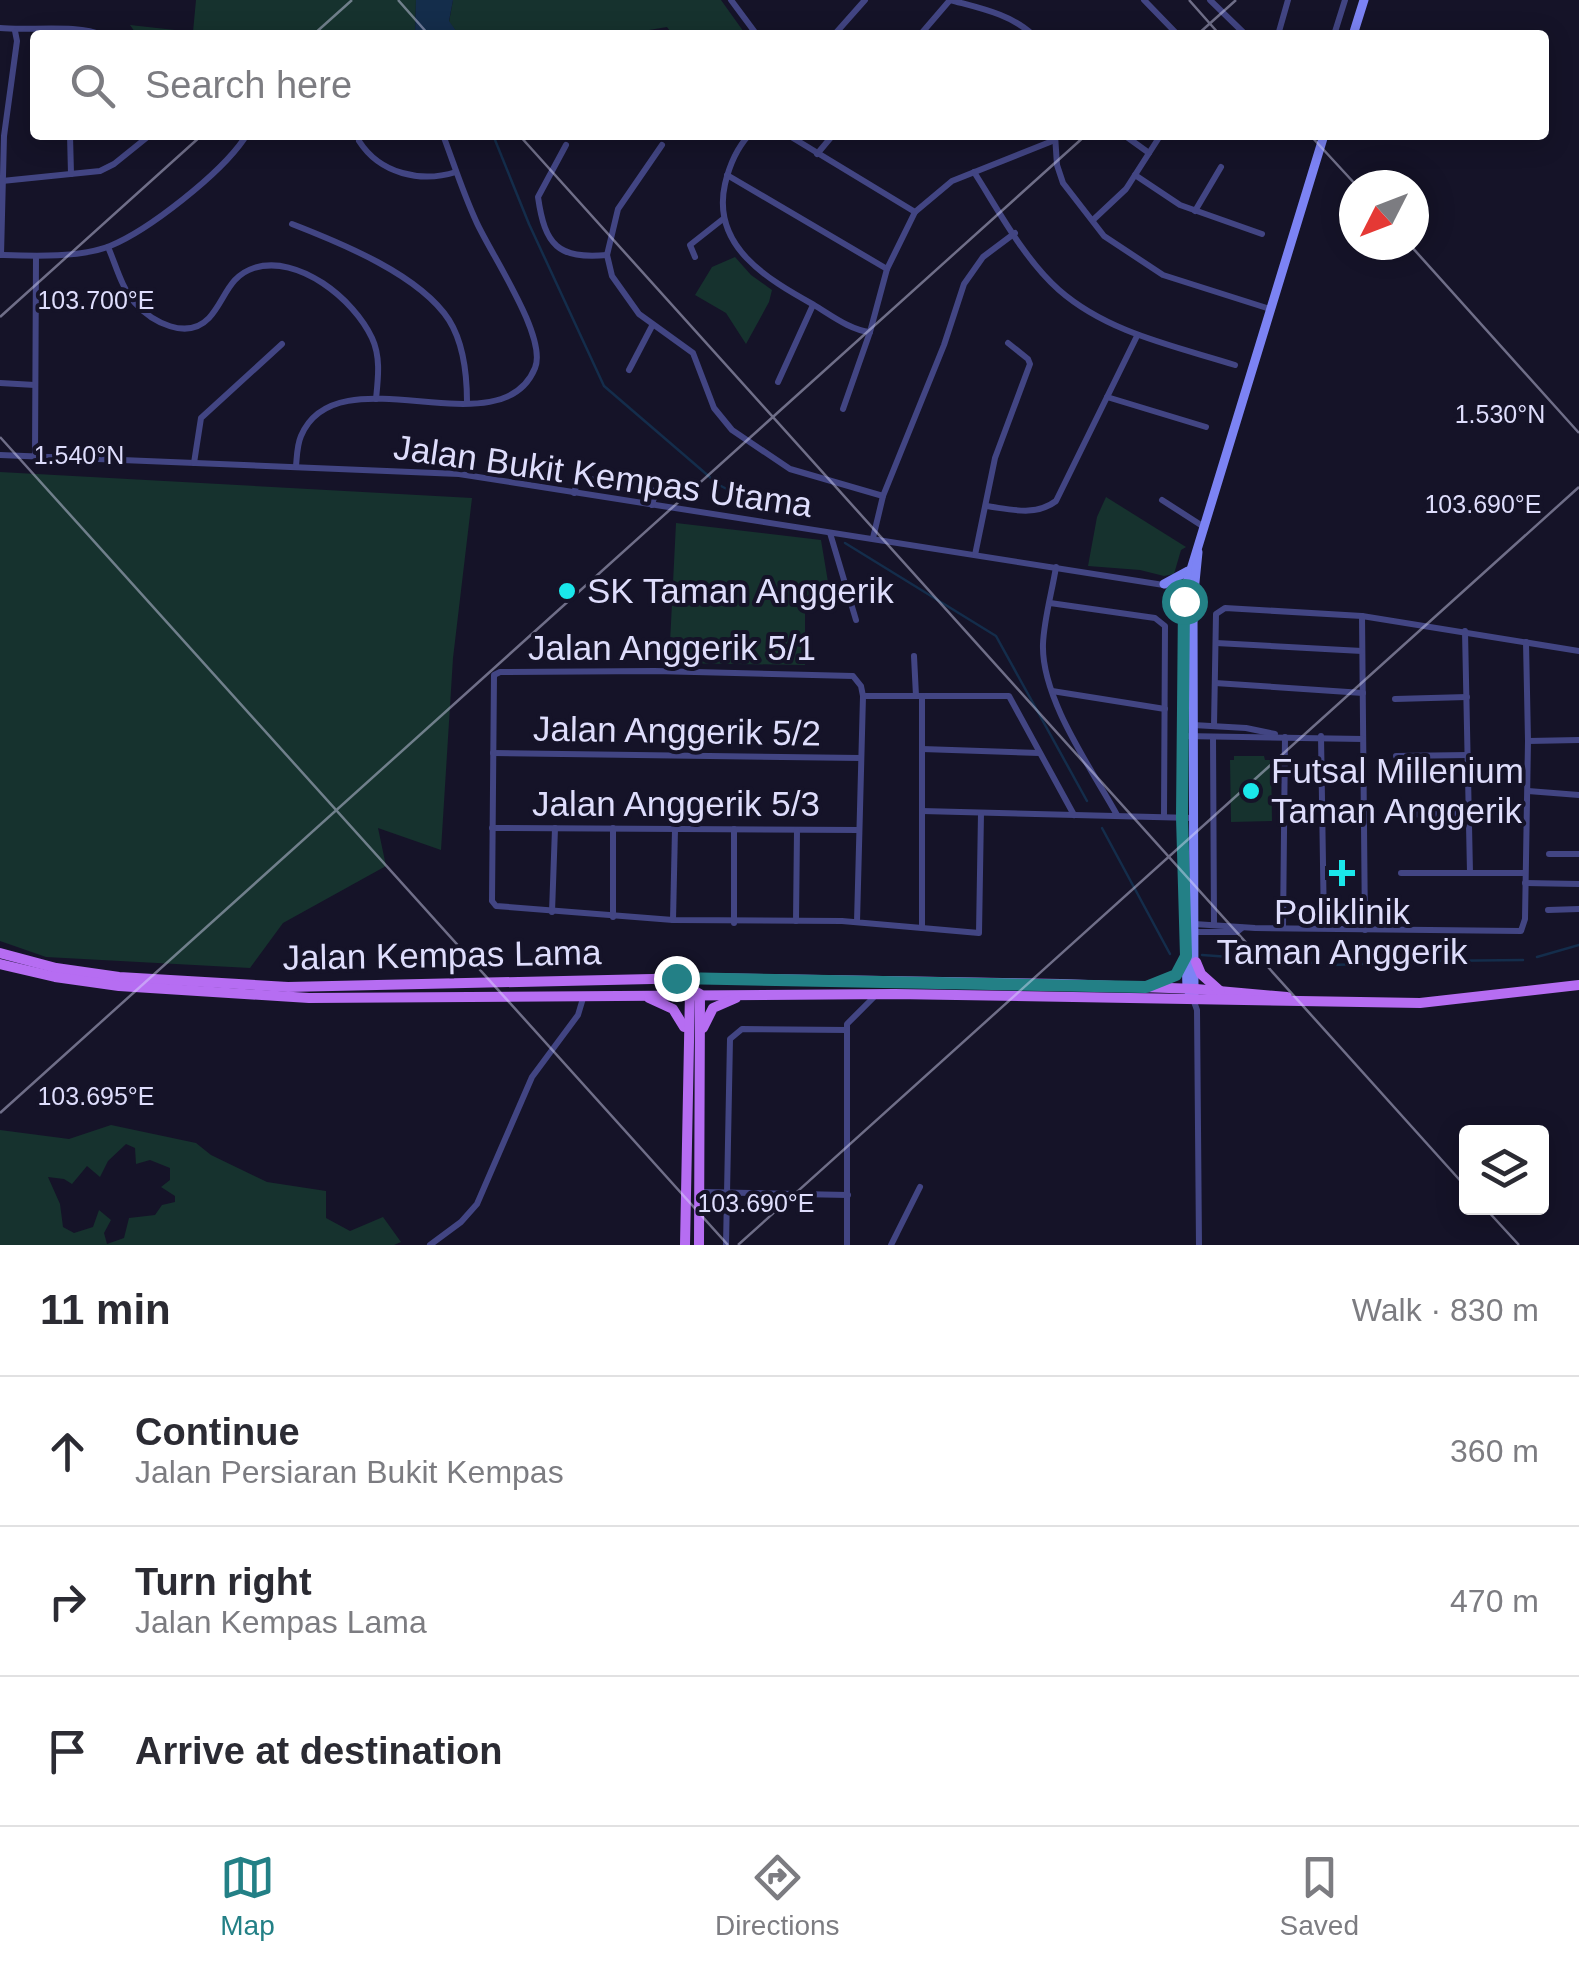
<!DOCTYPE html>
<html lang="en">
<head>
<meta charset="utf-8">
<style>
  body { margin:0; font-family:Arial,sans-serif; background:#f7f7f7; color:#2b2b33 }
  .controls { position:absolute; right:30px; bottom:30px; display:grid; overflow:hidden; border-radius:10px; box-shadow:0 5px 25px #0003 }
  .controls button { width:90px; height:90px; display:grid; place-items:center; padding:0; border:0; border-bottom:2px solid #e1e1e2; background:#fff; color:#2b2b33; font:50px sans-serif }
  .compass { position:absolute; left:1339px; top:170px; width:90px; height:90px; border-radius:50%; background:#fff; box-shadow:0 5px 25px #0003; rotate:228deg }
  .stop { position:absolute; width:30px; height:30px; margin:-22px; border:8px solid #238086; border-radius:50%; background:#fff }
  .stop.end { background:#238086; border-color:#fff; box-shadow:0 2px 10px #0008 }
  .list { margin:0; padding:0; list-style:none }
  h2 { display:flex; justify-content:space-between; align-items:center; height:130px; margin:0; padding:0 40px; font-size:42px }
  h2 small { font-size:32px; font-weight:400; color:#7c7c81 }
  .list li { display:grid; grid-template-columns:65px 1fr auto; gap:30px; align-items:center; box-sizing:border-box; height:150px; padding:0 40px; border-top:2px solid #e1e1e2 }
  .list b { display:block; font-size:38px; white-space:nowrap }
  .list p { margin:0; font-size:32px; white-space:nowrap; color:#7c7c81 }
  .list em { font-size:32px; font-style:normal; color:#7c7c81 }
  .icon { flex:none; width:55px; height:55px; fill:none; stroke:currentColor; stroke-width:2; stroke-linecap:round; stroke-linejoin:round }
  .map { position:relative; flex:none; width:1579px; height:1245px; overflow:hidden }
  .search { position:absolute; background:#fff; box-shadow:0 5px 25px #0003; left:30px; right:30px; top:30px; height:110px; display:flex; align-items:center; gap:25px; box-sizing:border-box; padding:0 35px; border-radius:10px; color:#7c7c81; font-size:38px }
  .sheet { height:580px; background:#fff }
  nav { display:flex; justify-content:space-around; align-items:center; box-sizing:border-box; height:140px; border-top:2px solid #e1e1e2; background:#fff; font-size:28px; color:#7c7c81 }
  nav a { display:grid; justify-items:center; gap:5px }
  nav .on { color:#238086 }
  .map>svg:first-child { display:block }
</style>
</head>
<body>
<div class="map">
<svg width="1579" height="1245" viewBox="0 0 1579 1245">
  <rect width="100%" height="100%" fill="#151328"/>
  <g fill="#16322e" fill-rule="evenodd">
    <path d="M 196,0 L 416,0 L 415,35 L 137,35 L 130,25 L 193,32 Z"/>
    <path d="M 453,0 L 721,0 L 746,35 L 673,35 L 667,27 L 619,35 L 459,35 L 449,22 Z"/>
    <path d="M 735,257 L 751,275 L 772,290 L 769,302 L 746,344 L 726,313 L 695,295 L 712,267 Z"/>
    <path d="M 0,472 L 472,498 L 453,658 L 441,850 L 378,828 L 386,866 L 283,923 L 250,968 L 46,957 L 0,941 Z"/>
    <path d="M 1106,497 L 1186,547 L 1181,550 L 1174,574 L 1164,576 L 1140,570 L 1088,566 L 1097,517 Z"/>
    <path d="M 676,523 L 821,540 L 828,582 L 820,593 L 805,596 L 805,665 L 669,663 Z"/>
    <path d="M 1234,756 L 1264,756 L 1265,760 L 1271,760 L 1272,821 L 1231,822 L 1230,760 L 1234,760 Z"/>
    <path d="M 111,1125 L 196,1143 L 211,1155 L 267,1182 L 326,1191 L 326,1218 L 350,1231 L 383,1217 L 401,1242 L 394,1245 L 0,1245 L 0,1130 L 69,1139 ZM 126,1144 L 135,1148 L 136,1164 L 150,1160 L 170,1168 L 170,1180 L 161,1187 L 175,1196 L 175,1202 L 162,1205 L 155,1215 L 129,1218 L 124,1238 L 107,1244 L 104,1233 L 111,1220 L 99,1210 L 93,1227 L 74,1233 L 63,1227 L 60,1204 L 48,1177 L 64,1179 L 72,1184 L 87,1166 L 100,1177 L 108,1161 Z"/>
  </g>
  <path fill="#142d4b" d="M 416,0 L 453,0 L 449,21 L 459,35 L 415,35 Z"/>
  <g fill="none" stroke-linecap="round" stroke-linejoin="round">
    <g stroke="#142d4b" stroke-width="2.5">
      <path d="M 493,135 L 529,224 L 604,386 L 719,485 L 758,505"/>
      <path d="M 845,543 L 996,636 L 1087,801"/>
      <path d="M 1102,828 L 1170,954"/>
      <path d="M 1202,955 L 1313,963"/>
      <path d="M 1537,957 L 1579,945"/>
      <path d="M 1431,961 L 1523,960"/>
      <path d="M 1333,965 L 1416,962"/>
    </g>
    <g stroke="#424583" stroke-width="6">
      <path d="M 731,0 L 757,35"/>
      <path d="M 950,0 C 979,8 1011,14 1033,35"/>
      <path d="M 1144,0 L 1178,35"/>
      <path d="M 1210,0 L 1246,35"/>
      <path d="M 0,28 C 25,31 82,24 100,35"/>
      <path d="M 834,35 L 865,0"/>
      <path d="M 920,35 L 950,0"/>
      <path d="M 1278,35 L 1288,0"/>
      <path d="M 1334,35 L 1345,0"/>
      <path d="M 70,135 L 71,174"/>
      <path d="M 749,135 C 737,148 729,167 725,184 C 711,246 767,279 814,305 C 831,315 850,330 870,332"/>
      <path d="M 788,135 L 915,212"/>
      <path d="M 1055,135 L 1057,165 L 1063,183 L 1104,236 L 1163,275 L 1270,309"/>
      <path d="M 1124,135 L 1149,153"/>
      <path d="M 359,141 C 380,174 421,183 456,172"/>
      <path d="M 566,145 L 538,197 C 545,246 558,259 607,255"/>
      <path d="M 662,145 L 618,209 L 607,255 L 612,276 L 639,314 L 693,353 L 714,408 L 732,430 L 790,469 L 883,496"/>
      <path d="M 817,154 L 833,135"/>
      <path d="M 974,172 C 999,211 1024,259 1059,290 C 1108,333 1175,346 1235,365"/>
      <path d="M 727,175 L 887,269"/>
      <path d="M 1135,175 L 1180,205 L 1262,234"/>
      <path d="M 2,181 L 100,171 L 114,164 L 150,135"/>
      <path d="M 1195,211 L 1221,167"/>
      <path d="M 1093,220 L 1126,189 L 1160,136"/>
      <path d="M 292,224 C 341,243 420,275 449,320 C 464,344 467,374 467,402"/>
      <path d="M 108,247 C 116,265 121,287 135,303 C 152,322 187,341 209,318 C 225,301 228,276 254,268 C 298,254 354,299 372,338 C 381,357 378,379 376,399"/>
      <path d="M 0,255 C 32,256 80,258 110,246 C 149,230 220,174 244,139"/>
      <path d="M 1,255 L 4,136 L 17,41 L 15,31"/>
      <path d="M 695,257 L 690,245 L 723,219"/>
      <path d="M 629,370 L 652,326"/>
      <path d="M 778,382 L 813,305"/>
      <path d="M 0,383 L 35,385"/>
      <path d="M 1107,397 L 1206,427"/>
      <path d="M 843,409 L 870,332 L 887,269 L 915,212 L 952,181 L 1055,140"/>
      <path d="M 0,455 L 459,474 L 1189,589"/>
      <path d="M 35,456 L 36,256"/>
      <path d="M 194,463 L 201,418 L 282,344"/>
      <path d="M 296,466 C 297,456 297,445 301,436 C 337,350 501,452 535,368 C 548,337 490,253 476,221 C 463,193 454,164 443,135"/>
      <path d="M 574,493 L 579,477 L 652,490 L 655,494 L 652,505"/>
      <path d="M 1162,500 L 1204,527"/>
      <path d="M 986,506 C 1010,509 1035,517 1056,501 L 1137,336"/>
      <path d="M 830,533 L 856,620"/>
      <path d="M 873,538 L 883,496 L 944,345 L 964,284 L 983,257 L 1015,233"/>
      <path d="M 975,555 L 995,458 L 1030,364 L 1028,359 L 1008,343"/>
      <path d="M 1056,567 C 1052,592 1044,619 1043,644 C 1041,698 1091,768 1117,815"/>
      <path d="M 1050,603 L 1155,618 L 1165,626 L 1164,817"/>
      <path d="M 1362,616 L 1365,930"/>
      <path d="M 1465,631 L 1470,873"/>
      <path d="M 1216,643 L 1362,651"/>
      <path d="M 914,656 L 916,696"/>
      <path d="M 1215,683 L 1363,693"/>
      <path d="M 1052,691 L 1165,709"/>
      <path d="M 863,696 L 1009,696 L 1074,815"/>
      <path d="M 1395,699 L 1467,697"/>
      <path d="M 1193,725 L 1246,728 L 1275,734"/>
      <path d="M 1214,726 L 1216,614 L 1225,608 L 1362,616 L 1579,651"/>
      <path d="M 1183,736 L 1363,739"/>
      <path d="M 1321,736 L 1324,928"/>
      <path d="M 1213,737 L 1214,924"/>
      <path d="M 1528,741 L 1579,740"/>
      <path d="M 922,749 L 1039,753"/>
      <path d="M 493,753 L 861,758"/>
      <path d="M 1396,756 L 1468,755"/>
      <path d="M 1528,791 L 1579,795"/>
      <path d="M 922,811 L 1193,818"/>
      <path d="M 1397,815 L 1469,813"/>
      <path d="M 492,828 L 859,830"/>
      <path d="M 613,828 L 613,917"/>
      <path d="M 1549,854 L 1579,854"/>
      <path d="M 1401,873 L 1525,873"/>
      <path d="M 1525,883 L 1579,884"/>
      <path d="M 1548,910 L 1579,909"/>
      <path d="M 552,912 L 555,828"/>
      <path d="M 673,920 L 675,829"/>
      <path d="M 796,921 L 797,830"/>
      <path d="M 857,922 L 863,696 L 861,686 L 853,676 L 655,671 L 500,672 L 494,675 L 492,901 L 496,906 L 673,920 L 842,921 L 979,933 L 981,813"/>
      <path d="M 734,923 L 734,829"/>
      <path d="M 1194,924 L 1255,928 L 1521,931 L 1525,919 L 1528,741 L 1526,642"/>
      <path d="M 922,928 L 922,696"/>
      <path d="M 1283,928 L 1285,737"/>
      <path d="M 1195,932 L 1237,932 L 1242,928"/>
      <path d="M 1193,999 L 1197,1010 L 1199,1245"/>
      <path d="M 701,1192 L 848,1195"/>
      <path d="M 430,1245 L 461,1222 L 477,1204 L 532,1077 L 578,1015 L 584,995"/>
      <path d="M 726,1245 L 730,1039 L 742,1029 L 847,1030"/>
      <path d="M 847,1245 L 847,1024 L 874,997"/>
      <path d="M 891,1245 L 920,1187"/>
    </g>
    <g stroke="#7c83f4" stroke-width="9">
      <path d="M 1353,35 L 1364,0"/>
      <path d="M 1164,584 L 1188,571"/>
      <path d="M 1191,994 L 1187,989 L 1182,817 L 1185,589 L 1324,135"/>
      <path d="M 1194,995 L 1193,602 L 1198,552"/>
    </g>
    <g stroke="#b66df2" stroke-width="10">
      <path d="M 0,953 L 56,968 L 119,977 L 288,987 L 696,978 L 1061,984 L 1196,989 L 1287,997"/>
      <path d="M 1196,962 L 1201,974 L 1220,991"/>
      <path d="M 0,964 L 55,977 L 119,986 L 309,998 L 895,994 L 1420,1003 L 1579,985"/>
      <path d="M 679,982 L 700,994 L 699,1245"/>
      <path d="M 1156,984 L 1176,975 L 1186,956"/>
      <path d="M 649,998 L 673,1009 L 684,1027"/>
      <path d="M 703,1028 L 713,1008 L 736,998"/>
      <path d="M 685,1245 L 690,992"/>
    </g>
  </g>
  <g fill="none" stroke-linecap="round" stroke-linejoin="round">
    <path stroke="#238086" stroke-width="12" d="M 676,978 L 1146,987 L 1176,975 L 1186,956 L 1182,817 L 1184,601"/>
  </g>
  <path fill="none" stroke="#deddfc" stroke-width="2.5" stroke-opacity="0.45" d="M 398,0 L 429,35M 1189,0 L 1220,35M 313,35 L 352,0M 1197,35 L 1236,0M 519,135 L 1466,1187M 1310,135 L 1356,185M 1410,245 L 1579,433M 0,317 L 202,135M 0,437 L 728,1245M 0,1113 L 1086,135M 1485,1208 L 1519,1245M 738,1245 L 1579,487"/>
  <g fill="#1ae7eb" stroke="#151328" stroke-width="4">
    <circle cx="567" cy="591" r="10"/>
    <circle cx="1251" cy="791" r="10"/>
    <path d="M1337 858h10v10h10v10h-10v10h-10v-10h-10v-10h10z"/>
  </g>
  <g text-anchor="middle" stroke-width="8" stroke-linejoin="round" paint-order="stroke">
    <g font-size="35" fill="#deddfc" stroke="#151328">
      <text transform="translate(603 476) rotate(8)" y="12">Jalan Bukit Kempas Utama</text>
      <text x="672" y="660">Jalan Anggerik 5/1</text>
      <text transform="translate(677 731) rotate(1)" y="12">Jalan Anggerik 5/2</text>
      <text x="676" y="816">Jalan Anggerik 5/3</text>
      <text transform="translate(442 955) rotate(-1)" y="12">Jalan Kempas Lama</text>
    </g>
    <g font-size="35" fill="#deddfc" stroke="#151328" text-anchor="start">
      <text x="587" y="603">SK Taman Anggerik</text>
      <text x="1271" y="783">Futsal Millenium<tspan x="1271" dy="40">Taman Anggerik</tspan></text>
      <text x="1342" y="924" text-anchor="middle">Poliklinik<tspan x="1342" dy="40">Taman Anggerik</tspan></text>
    </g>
  </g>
  <g font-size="25" text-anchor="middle" fill="#deddfc" stroke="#151328" stroke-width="8" stroke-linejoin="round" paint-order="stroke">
    <text x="96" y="309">103.700°E</text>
    <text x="1500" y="423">1.530°N</text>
    <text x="79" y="464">1.540°N</text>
    <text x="1483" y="513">103.690°E</text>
    <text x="96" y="1105">103.695°E</text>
    <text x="756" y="1212">103.690°E</text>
  </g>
</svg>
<div class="controls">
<button><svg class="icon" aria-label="layers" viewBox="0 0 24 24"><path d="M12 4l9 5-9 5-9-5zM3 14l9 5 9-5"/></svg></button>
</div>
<svg class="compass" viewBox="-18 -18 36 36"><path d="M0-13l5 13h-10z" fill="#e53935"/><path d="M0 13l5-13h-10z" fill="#7c7c81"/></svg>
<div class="stop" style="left:1184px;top:601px"></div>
<div class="stop end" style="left:676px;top:978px"></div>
<div class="search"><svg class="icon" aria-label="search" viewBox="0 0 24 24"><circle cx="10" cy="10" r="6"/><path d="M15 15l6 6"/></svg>Search here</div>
</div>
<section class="sheet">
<h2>11 min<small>Walk · 830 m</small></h2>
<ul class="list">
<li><svg class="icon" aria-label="ahead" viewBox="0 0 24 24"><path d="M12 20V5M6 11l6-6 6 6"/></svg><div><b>Continue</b><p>Jalan Persiaran Bukit Kempas</p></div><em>360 m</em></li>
<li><svg class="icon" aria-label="right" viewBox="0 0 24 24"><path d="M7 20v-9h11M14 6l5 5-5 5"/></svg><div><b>Turn right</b><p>Jalan Kempas Lama</p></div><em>470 m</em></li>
<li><svg class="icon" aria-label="arrive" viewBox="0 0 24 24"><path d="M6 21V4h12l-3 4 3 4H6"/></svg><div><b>Arrive at destination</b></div></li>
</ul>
</section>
<nav>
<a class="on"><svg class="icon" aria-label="map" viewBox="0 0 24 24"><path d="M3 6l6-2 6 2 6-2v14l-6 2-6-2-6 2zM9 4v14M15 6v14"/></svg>Map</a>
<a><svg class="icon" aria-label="directions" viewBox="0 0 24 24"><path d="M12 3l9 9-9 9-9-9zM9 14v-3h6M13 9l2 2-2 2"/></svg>Directions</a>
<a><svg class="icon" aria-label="saved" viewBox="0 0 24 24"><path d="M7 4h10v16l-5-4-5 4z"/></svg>Saved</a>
</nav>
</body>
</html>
